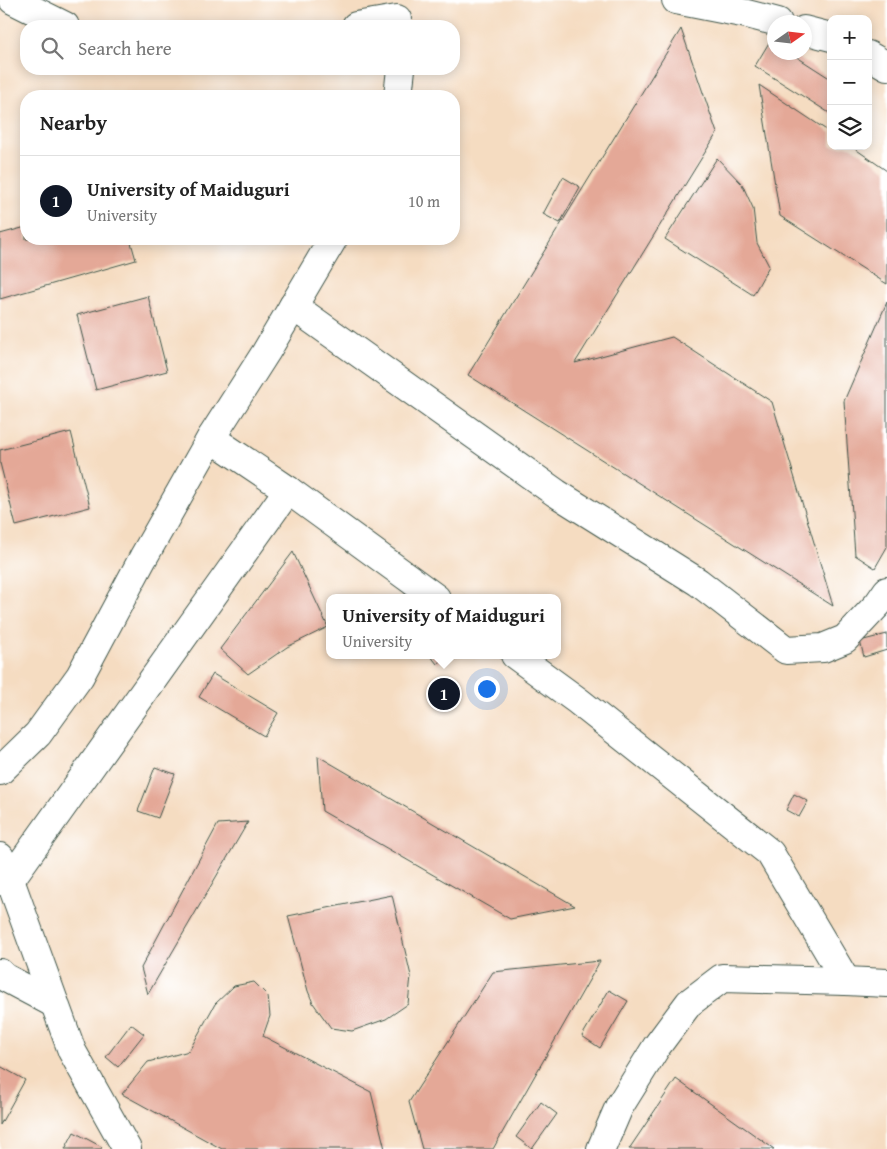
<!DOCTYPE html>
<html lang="en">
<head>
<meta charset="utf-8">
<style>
  body { margin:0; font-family:"Gentium Book Plus",serif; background:#f6f6f6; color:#222 }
  .controls { position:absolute; right:15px; top:15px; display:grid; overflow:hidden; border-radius:10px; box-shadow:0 2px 12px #0003 }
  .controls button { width:45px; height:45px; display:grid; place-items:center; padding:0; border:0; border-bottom:1px solid #e0e0e0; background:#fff; color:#222; font:25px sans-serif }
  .compass { position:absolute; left:767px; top:15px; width:45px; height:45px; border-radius:50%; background:#fff; box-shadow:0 2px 12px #0003; rotate:76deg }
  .you { position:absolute; left:486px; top:688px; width:18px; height:18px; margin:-12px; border:4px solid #fff; border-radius:50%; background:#1a73e8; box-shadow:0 0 0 8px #1a73e833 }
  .badge { display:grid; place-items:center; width:32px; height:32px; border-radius:50%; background:#111827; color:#fff; font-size:16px; font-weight:700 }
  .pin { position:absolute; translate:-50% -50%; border:2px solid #fff; box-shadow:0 1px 5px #0006 }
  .popup { position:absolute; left:326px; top:594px; width:235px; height:65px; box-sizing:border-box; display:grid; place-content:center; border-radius:10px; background:#fff; filter:drop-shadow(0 1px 4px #0005); font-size:16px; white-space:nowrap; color:#767676 }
  .popup b { font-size:19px; color:#222 }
  .popup::after { content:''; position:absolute; left:50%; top:100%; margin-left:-10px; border:10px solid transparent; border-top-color:#fff }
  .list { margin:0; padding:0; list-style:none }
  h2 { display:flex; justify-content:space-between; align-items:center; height:65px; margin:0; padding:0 20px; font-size:21px }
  h2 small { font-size:16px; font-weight:400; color:#767676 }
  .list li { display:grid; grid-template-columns:32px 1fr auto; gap:15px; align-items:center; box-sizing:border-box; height:90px; padding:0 20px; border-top:1px solid #e0e0e0 }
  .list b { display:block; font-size:19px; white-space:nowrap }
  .list p { margin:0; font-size:16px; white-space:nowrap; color:#767676 }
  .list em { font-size:16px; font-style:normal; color:#767676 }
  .icon { flex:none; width:28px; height:28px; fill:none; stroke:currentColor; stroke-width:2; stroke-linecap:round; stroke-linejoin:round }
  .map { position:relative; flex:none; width:887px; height:1149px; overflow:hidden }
  .search { position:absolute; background:#fff; box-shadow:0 2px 12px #0003; left:20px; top:20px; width:440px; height:55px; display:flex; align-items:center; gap:12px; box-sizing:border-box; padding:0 18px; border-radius:20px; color:#767676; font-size:19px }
  .panel { position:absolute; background:#fff; box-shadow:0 2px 12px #0003; left:20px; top:90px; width:440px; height:155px; border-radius:20px }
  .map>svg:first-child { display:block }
</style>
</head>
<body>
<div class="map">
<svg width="887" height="1149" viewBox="0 0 887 1149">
  <rect width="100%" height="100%" fill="#fff"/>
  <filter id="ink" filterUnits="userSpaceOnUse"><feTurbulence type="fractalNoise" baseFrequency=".02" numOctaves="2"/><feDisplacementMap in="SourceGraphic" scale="10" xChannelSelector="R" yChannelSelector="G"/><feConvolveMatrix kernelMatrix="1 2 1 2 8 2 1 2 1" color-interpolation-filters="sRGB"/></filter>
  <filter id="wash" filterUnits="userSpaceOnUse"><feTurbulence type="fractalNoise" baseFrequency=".0096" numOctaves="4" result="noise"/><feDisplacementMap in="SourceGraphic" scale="20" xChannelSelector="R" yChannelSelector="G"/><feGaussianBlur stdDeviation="1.12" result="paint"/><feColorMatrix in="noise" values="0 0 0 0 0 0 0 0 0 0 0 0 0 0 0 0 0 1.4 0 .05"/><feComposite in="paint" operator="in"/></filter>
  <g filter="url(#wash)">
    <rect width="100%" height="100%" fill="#f5dcc1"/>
    <g id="blocks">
      <g fill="#e4a897">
        <path d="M 681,29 L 717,133 L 575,363 L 672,337 L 772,402 L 833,606 L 468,375 Z"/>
        <path d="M 770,41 L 774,43 L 774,52 L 789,52 L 831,79 L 831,114 L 755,66 Z"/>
        <path d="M 759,85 L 831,133 L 831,146 L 851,146 L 887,171 L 887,284 L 780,216 Z"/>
        <path d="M 717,158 L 742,184 L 753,208 L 757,243 L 769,266 L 753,295 L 665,239 Z"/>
        <path d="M 563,177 L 580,187 L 560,223 L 543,214 Z"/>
        <path d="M 26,227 L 26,239 L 130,239 L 136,260 L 0,299 L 0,234 Z"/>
        <path d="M 148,296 L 167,371 L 96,390 L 77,315 Z"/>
        <path d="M 887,302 L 887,547 L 875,568 L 855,555 L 844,401 Z"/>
        <path d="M 71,432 L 90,507 L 16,526 L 0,463 L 0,450 Z"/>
        <path d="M 293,552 L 328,627 L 287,647 L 248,674 L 220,649 Z"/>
        <path d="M 407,592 L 412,598 L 401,598 Z"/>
        <path d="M 887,634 L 887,650 L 864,657 L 860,641 Z"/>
        <path d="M 430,655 L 447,655 L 437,664 Z"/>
        <path d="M 213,674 L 278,713 L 264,736 L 199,697 Z"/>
        <path d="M 318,756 L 575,906 L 510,919 L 322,811 Z"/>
        <path d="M 155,767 L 175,774 L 158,818 L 138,811 Z"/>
        <path d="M 794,794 L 808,801 L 799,817 L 786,810 Z"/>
        <path d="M 248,822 L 148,994 L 141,968 L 218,824 Z"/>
        <path d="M 392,895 L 411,976 L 408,1004 L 386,1019 L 352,1031 L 331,1028 L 313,1003 L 308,991 L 288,916 Z"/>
        <path d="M 600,961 L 493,1149 L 422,1149 L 409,1102 L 493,972 Z"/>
        <path d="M 254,982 L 268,996 L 270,1016 L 263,1036 L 371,1092 L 385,1149 L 222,1149 L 122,1094 L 148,1062 L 189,1051 L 215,1004 L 234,986 Z"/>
        <path d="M 609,990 L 628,1001 L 600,1048 L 582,1036 Z"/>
        <path d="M 131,1024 L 144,1034 L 118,1067 L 106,1057 Z"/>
        <path d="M 0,1066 L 25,1080 L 0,1125 Z"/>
        <path d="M 676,1079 L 774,1149 L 629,1149 Z"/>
        <path d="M 541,1102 L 557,1114 L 532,1149 L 516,1137 Z"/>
        <path d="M 74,1132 L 102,1147 L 101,1149 L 65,1149 Z"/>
      </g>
    </g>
  </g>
  <g filter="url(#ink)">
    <use href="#blocks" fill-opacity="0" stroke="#3f5549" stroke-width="1"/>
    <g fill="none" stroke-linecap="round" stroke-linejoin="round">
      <g stroke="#3f5549" stroke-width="30">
        <g id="minor">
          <path d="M 13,0 L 65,26"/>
          <path d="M 676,0 L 747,14 L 778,22"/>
          <path d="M 356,26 L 397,19"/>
          <path d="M 804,30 L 831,37"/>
          <path d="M 868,55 L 887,66"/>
          <path d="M 398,96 L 401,69"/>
          <path d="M 293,306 L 556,493 L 698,582 L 786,650 L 823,648 L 845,639 L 878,604 L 887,591"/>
          <path d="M 211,438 L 288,490 L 436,598"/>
          <path d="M 515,655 L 578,701 L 770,853 L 846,981"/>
          <path d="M 0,771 L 38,734 L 80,676 L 143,558 L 211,438 L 266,352 L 333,239"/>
          <path d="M 0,857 L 10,880 L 72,1051 L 127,1149"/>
          <path d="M 0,881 L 10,880 L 288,490"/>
          <path d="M 0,973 L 4,977 L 55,1004"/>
          <path d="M 601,1149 L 619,1107 L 657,1046 L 689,1003 L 722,978 L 846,981 L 887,983"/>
        </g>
      </g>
      <use href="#minor" stroke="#fff" stroke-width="28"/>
    </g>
  </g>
</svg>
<div class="controls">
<button>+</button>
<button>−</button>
<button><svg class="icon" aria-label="layers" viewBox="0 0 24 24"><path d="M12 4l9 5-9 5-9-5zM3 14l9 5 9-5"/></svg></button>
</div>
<svg class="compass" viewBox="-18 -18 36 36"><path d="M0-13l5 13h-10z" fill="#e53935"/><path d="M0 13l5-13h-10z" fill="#767676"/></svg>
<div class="you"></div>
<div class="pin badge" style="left:444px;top:694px">1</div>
<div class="popup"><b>University of Maiduguri</b>University</div>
<div class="search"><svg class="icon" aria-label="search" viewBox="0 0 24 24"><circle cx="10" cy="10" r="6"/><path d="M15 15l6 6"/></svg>Search here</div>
<section class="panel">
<h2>Nearby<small></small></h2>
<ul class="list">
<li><span class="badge">1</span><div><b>University of Maiduguri</b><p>University</p></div><em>10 m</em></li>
</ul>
</section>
</div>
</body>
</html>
